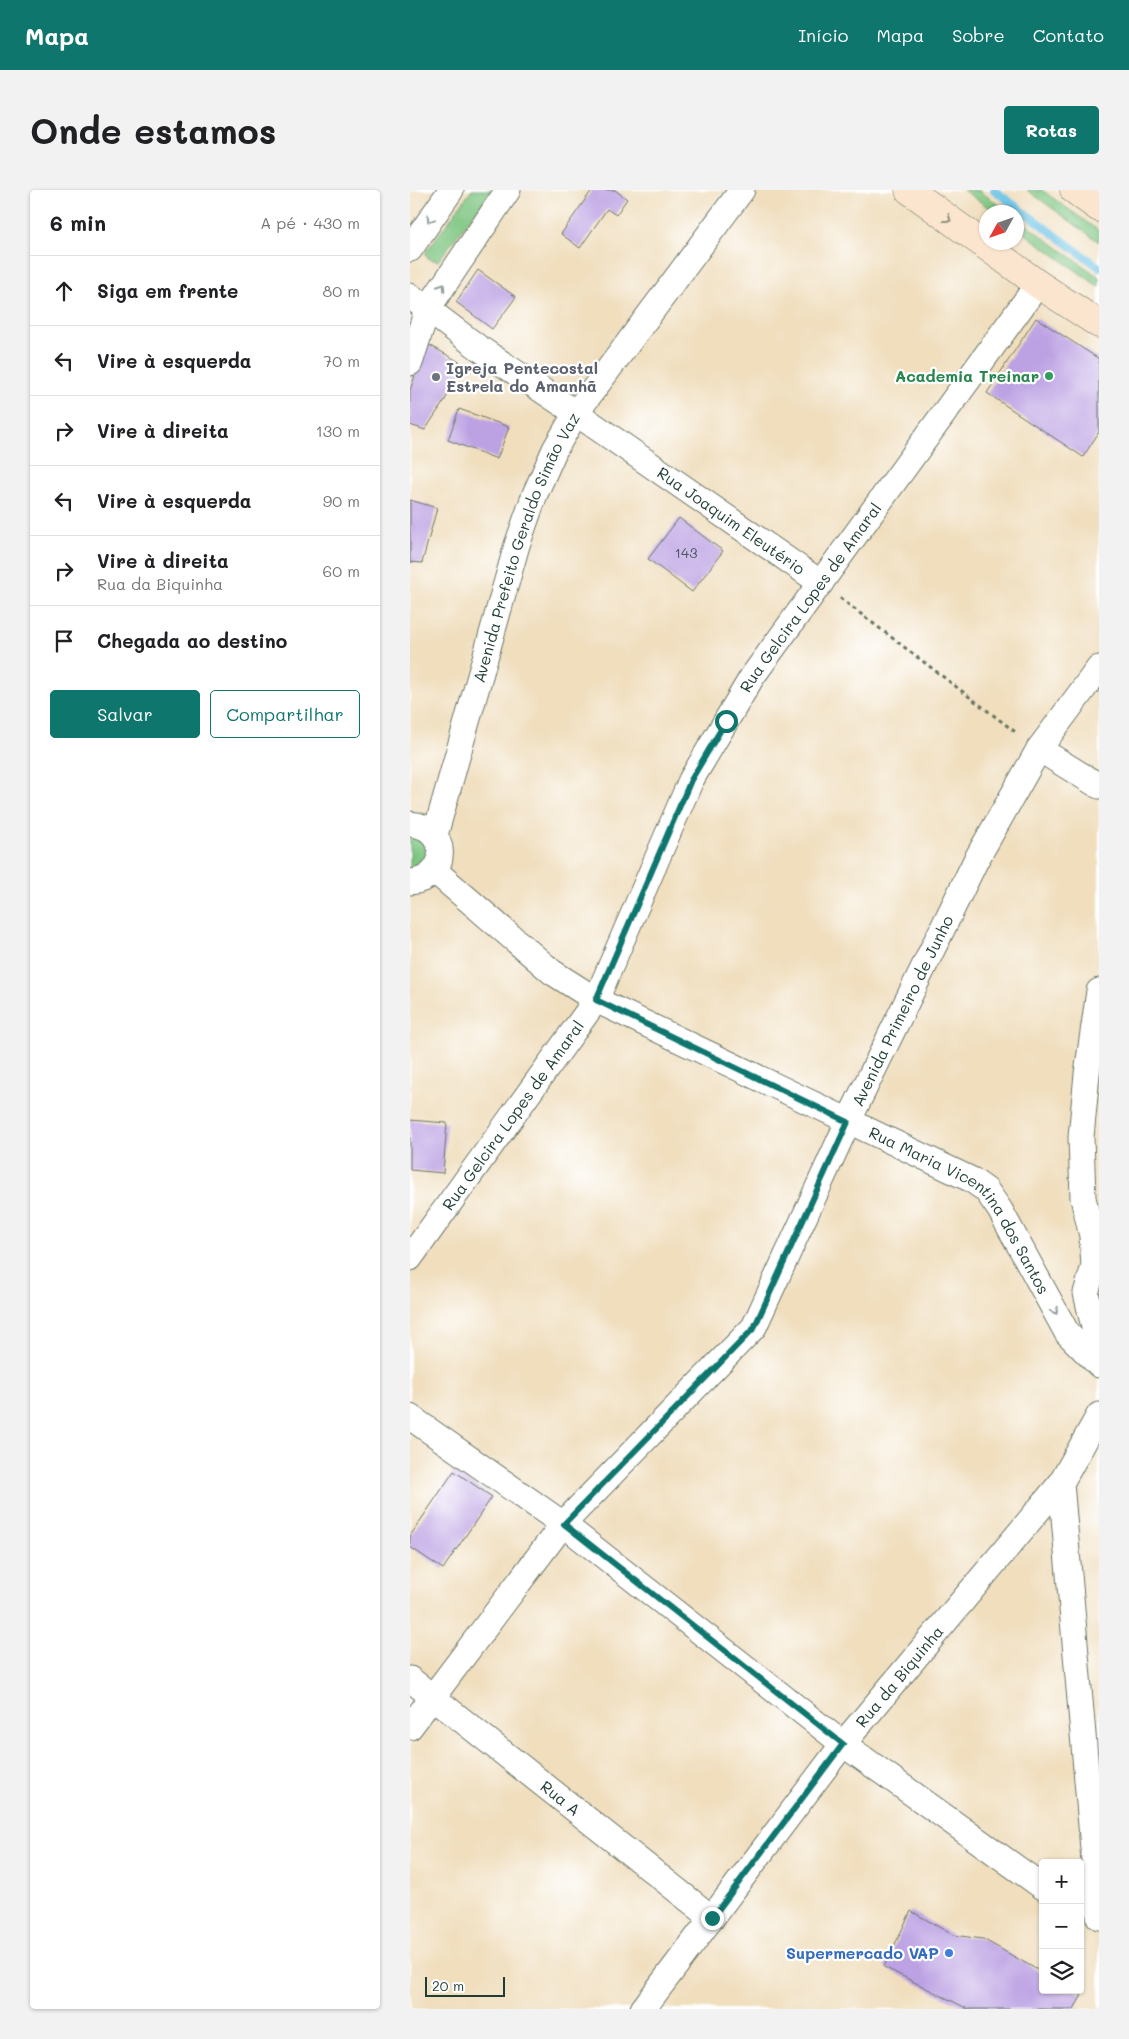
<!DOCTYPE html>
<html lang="pt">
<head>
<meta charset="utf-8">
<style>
  body { margin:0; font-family:Mali,sans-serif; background:#f2f2f2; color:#202124 }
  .controls { position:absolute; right:15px; bottom:15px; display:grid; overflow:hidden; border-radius:5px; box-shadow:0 1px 4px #0004 }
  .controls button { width:45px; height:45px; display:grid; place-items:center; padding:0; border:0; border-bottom:1px solid #e0e0e0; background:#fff; color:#202124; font:25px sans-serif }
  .compass { position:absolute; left:569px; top:15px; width:45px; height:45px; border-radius:50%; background:#fff; box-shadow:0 1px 4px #0004; rotate:230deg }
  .scale { position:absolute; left:15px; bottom:12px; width:80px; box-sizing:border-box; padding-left:5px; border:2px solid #1f3d34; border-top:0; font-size:14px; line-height:18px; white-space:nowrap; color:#1f3d34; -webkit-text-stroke:4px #fff; paint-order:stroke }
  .stop { position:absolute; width:15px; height:15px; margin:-11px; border:4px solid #0f766e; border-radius:50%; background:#fff }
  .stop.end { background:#0f766e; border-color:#fff; box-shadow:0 1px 5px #0008 }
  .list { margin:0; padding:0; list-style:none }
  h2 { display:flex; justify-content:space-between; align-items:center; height:65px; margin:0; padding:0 20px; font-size:21px }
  h2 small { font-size:16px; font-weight:400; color:#757577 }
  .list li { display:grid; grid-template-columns:32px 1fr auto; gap:15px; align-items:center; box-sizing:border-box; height:70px; padding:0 20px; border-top:1px solid #e0e0e0 }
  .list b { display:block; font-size:19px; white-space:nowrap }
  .list p { margin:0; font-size:16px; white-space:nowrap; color:#757577 }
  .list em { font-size:16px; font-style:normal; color:#757577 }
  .actions { display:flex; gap:10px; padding:15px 20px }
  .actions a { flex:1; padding:11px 0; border:1px solid #0f766e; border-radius:5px; text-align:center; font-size:18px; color:#0f766e }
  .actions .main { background:#0f766e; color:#fff }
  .icon { flex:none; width:28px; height:28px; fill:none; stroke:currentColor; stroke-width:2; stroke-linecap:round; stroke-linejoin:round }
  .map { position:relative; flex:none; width:689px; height:1819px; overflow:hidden; border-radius:5px }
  header { display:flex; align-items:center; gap:30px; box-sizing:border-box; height:70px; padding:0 25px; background:#0f766e; color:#fff }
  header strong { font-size:24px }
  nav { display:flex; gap:28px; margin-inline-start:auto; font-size:18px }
  .intro { display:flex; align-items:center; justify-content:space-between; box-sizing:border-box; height:120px; padding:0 30px }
  h1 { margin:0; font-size:35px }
  .button { padding:12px 22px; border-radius:5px; background:#0f766e; color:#fff; font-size:18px; font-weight:700 }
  main { display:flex; gap:30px; padding:0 30px }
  aside { flex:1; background:#fff; border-radius:5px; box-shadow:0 1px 4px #0004 }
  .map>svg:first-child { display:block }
</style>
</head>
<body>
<header>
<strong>Mapa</strong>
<nav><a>Início</a><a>Mapa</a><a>Sobre</a><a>Contato</a></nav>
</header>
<div class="intro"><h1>Onde estamos</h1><a class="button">Rotas</a></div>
<main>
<aside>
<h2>6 min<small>A pé · 430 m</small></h2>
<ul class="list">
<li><svg class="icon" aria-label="ahead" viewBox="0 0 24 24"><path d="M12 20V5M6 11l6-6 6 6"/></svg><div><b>Siga em frente</b></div><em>80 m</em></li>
<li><svg class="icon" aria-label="left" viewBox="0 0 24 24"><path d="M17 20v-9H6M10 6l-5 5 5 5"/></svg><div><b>Vire à esquerda</b></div><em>70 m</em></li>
<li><svg class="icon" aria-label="right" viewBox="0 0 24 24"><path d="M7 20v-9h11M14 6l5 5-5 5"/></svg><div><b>Vire à direita</b></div><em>130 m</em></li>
<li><svg class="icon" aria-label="left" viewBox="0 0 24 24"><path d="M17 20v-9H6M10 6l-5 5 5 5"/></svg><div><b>Vire à esquerda</b></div><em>90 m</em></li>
<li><svg class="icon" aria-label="right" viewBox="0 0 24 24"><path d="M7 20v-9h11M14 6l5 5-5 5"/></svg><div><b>Vire à direita</b><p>Rua da Biquinha</p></div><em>60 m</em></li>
<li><svg class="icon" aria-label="arrive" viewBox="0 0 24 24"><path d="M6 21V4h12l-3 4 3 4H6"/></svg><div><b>Chegada ao destino</b></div></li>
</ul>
<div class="actions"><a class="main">Salvar</a><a>Compartilhar</a></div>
</aside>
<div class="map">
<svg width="689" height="1819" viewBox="0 0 689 1819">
  <rect width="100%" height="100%" fill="#fff"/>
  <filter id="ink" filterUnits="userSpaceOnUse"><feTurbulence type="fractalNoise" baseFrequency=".02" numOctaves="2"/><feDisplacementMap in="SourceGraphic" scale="10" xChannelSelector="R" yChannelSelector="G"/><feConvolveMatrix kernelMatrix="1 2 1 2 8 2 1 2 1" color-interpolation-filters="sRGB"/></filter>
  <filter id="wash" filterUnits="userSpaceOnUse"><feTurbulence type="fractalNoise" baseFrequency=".0096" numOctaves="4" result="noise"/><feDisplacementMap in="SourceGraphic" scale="20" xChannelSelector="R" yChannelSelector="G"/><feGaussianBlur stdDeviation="1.12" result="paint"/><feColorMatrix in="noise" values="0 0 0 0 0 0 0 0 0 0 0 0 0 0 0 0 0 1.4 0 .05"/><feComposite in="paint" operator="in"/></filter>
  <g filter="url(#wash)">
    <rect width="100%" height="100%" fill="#f0debd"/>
    <g fill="#7fc682" stroke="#4f825b">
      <path d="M 62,0 L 82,0 L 28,71 L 19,69 L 15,63 Z"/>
      <path d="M 553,0 L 568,0 L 599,22 L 585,22 Z"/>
      <path d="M 617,0 L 632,0 L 689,41 L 689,52 Z"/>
      <path d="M 607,28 L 689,87 L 689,97 L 607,38 Z"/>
      <path d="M 0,641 L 8,642 L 23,670 L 0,684 Z"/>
    </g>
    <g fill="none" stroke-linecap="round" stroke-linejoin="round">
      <path stroke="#66c1e4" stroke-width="8" d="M 584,0 L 689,77"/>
    </g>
    <g id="blocks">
      <g fill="#bca1e3">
        <path d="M 182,0 L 205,0 L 217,9 L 206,25 L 197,19 L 170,58 L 151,44 Z"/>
        <path d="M 68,80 L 106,107 L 82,139 L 46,112 Z"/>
        <path d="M 626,128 L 689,169 L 689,242 L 673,267 L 577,203 Z"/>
        <path d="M 16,153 L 53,174 L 35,210 L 15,240 L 0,235 L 0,200 Z"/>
        <path d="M 49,219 L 99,237 L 87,269 L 38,250 Z"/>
        <path d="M 0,310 L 27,318 L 12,373 L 0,372 Z"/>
        <path d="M 269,328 L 313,361 L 282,402 L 238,369 Z"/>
        <path d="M 0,930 L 37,933 L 33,983 L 0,980 Z"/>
        <path d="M 44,1281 L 82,1307 L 33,1379 L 0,1357 L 0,1346 Z"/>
        <path d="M 501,1721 L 543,1745 L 573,1749 L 633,1783 L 633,1800 L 663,1800 L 672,1805 L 664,1819 L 558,1819 L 474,1777 Z"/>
      </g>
    </g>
  </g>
  <g filter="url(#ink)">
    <use href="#blocks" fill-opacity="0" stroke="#687564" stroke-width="1"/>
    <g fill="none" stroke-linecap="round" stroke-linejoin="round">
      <g stroke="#687564" stroke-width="27">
        <g id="street">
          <path d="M 0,59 L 41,0"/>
          <path id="s1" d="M 0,106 L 69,158 L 166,223 L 411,393"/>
          <path d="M 0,173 L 17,120 L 98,0"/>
          <path d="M 629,559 L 689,596"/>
          <path d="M 0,634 C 40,636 41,689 0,692"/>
          <path id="s2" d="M 25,645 L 107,355 L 125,304 L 145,259 L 166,223 L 332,0"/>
          <path id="s3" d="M 25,681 L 142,782 L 186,810 L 562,990 L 576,1000 L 590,1020 L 657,1143 L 689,1175"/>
          <path d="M 689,1066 L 684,1076 L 676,1103 L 689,1159"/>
          <path id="s4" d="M 0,1068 L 186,810 L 281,590 L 342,487 L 628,94"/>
          <path d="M 684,1076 L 682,1046 L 673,1008 L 671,947 L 677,884 L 689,801"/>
          <path d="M 0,1227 L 153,1334 L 433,1554 L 633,1697"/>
          <path d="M 651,1293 L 689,1727"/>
          <path id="s5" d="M 0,1489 L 302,1728"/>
          <path id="s6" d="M 0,1537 L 153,1334 L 344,1137 L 438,932 L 566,670 L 629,559 L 689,478"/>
          <path id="s7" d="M 233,1819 L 433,1554 L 651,1293 L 689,1225"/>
        </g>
      </g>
      <g stroke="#687564" stroke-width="29">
        <g id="secondary">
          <path d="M 499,0 L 628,94 L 689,134"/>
          <path d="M 664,0 L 689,18"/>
        </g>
      </g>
      <path stroke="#687564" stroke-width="3" stroke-dasharray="4 4" stroke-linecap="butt" d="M 430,408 L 608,544"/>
      <use href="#street" stroke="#fff" stroke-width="25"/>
      <use href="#secondary" stroke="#fbe5cf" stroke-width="28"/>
    </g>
    <defs><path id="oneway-chevron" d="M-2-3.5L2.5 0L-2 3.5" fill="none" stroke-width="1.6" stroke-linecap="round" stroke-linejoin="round" transform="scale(1.25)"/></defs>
    <g stroke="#8f9e9a">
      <use href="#oneway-chevron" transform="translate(20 29) rotate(124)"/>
      <use href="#oneway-chevron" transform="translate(32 97) rotate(-57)"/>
      <use href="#oneway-chevron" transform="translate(645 1121) rotate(62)"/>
    </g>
    <use stroke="#8d9182" href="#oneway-chevron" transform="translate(538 29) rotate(36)"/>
  </g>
  <g fill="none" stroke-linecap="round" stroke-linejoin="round" filter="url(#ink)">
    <path stroke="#0f766e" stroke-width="6" d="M 302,1728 L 433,1554 L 154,1334 L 344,1138 L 438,932 L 186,810 L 281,590 L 316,531"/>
  </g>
  <circle fill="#2e9e5b" stroke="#fff" stroke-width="2" cx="639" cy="186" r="5"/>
  <circle fill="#6b7280" stroke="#fff" stroke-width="2" cx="26" cy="187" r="5"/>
  <circle fill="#3f7fe0" stroke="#fff" stroke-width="2" cx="539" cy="1763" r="5"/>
  <g text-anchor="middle" stroke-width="4.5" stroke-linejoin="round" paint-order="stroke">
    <g font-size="14" fill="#465660">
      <text x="276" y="368">143</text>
    </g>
    <g font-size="16" font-weight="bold" fill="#5b616d" stroke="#fff" text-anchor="start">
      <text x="36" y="184">Igreja Pentecostal<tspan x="36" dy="18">Estrela do Amanhã</tspan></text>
    </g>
    <g font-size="16" font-weight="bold" fill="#27864d" stroke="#fff" text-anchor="end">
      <text x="629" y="192">Academia Treinar</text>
    </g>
    <g font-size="16" fill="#1f3d34" stroke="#fff">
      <text dy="6" stroke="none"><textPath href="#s1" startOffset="392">Rua Joaquim Eleutério</textPath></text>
      <text dy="6" stroke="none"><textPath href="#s2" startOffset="302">Avenida Prefeito Geraldo Simão Vaz</textPath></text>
      <text dy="6" stroke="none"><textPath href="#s4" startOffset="776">Rua Gelcira Lopes de Amaral</textPath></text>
      <text dy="6" stroke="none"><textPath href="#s6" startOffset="878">Avenida Primeiro de Junho</textPath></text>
      <text dy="6" stroke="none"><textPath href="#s4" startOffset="176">Rua Gelcira Lopes de Amaral</textPath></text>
      <text dy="6" stroke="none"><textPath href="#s3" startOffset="635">Rua Maria Vicentina dos Santos</textPath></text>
      <text dy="6" stroke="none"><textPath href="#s7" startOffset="420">Rua da Biquinha</textPath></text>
      <text dy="6" stroke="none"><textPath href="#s5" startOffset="192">Rua A</textPath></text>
    </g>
    <g font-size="16" font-weight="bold" fill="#366cbe" stroke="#fff" text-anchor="end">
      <text x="529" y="1769">Supermercado VAP</text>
    </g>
  </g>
</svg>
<div class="controls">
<button>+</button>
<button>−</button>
<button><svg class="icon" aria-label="layers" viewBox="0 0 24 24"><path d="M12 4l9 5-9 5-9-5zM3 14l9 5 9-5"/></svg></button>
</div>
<svg class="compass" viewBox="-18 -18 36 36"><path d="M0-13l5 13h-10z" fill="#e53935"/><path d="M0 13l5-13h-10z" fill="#757577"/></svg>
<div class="scale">20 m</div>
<div class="stop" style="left:316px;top:531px"></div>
<div class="stop end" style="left:302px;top:1728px"></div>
</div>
</main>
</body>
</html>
